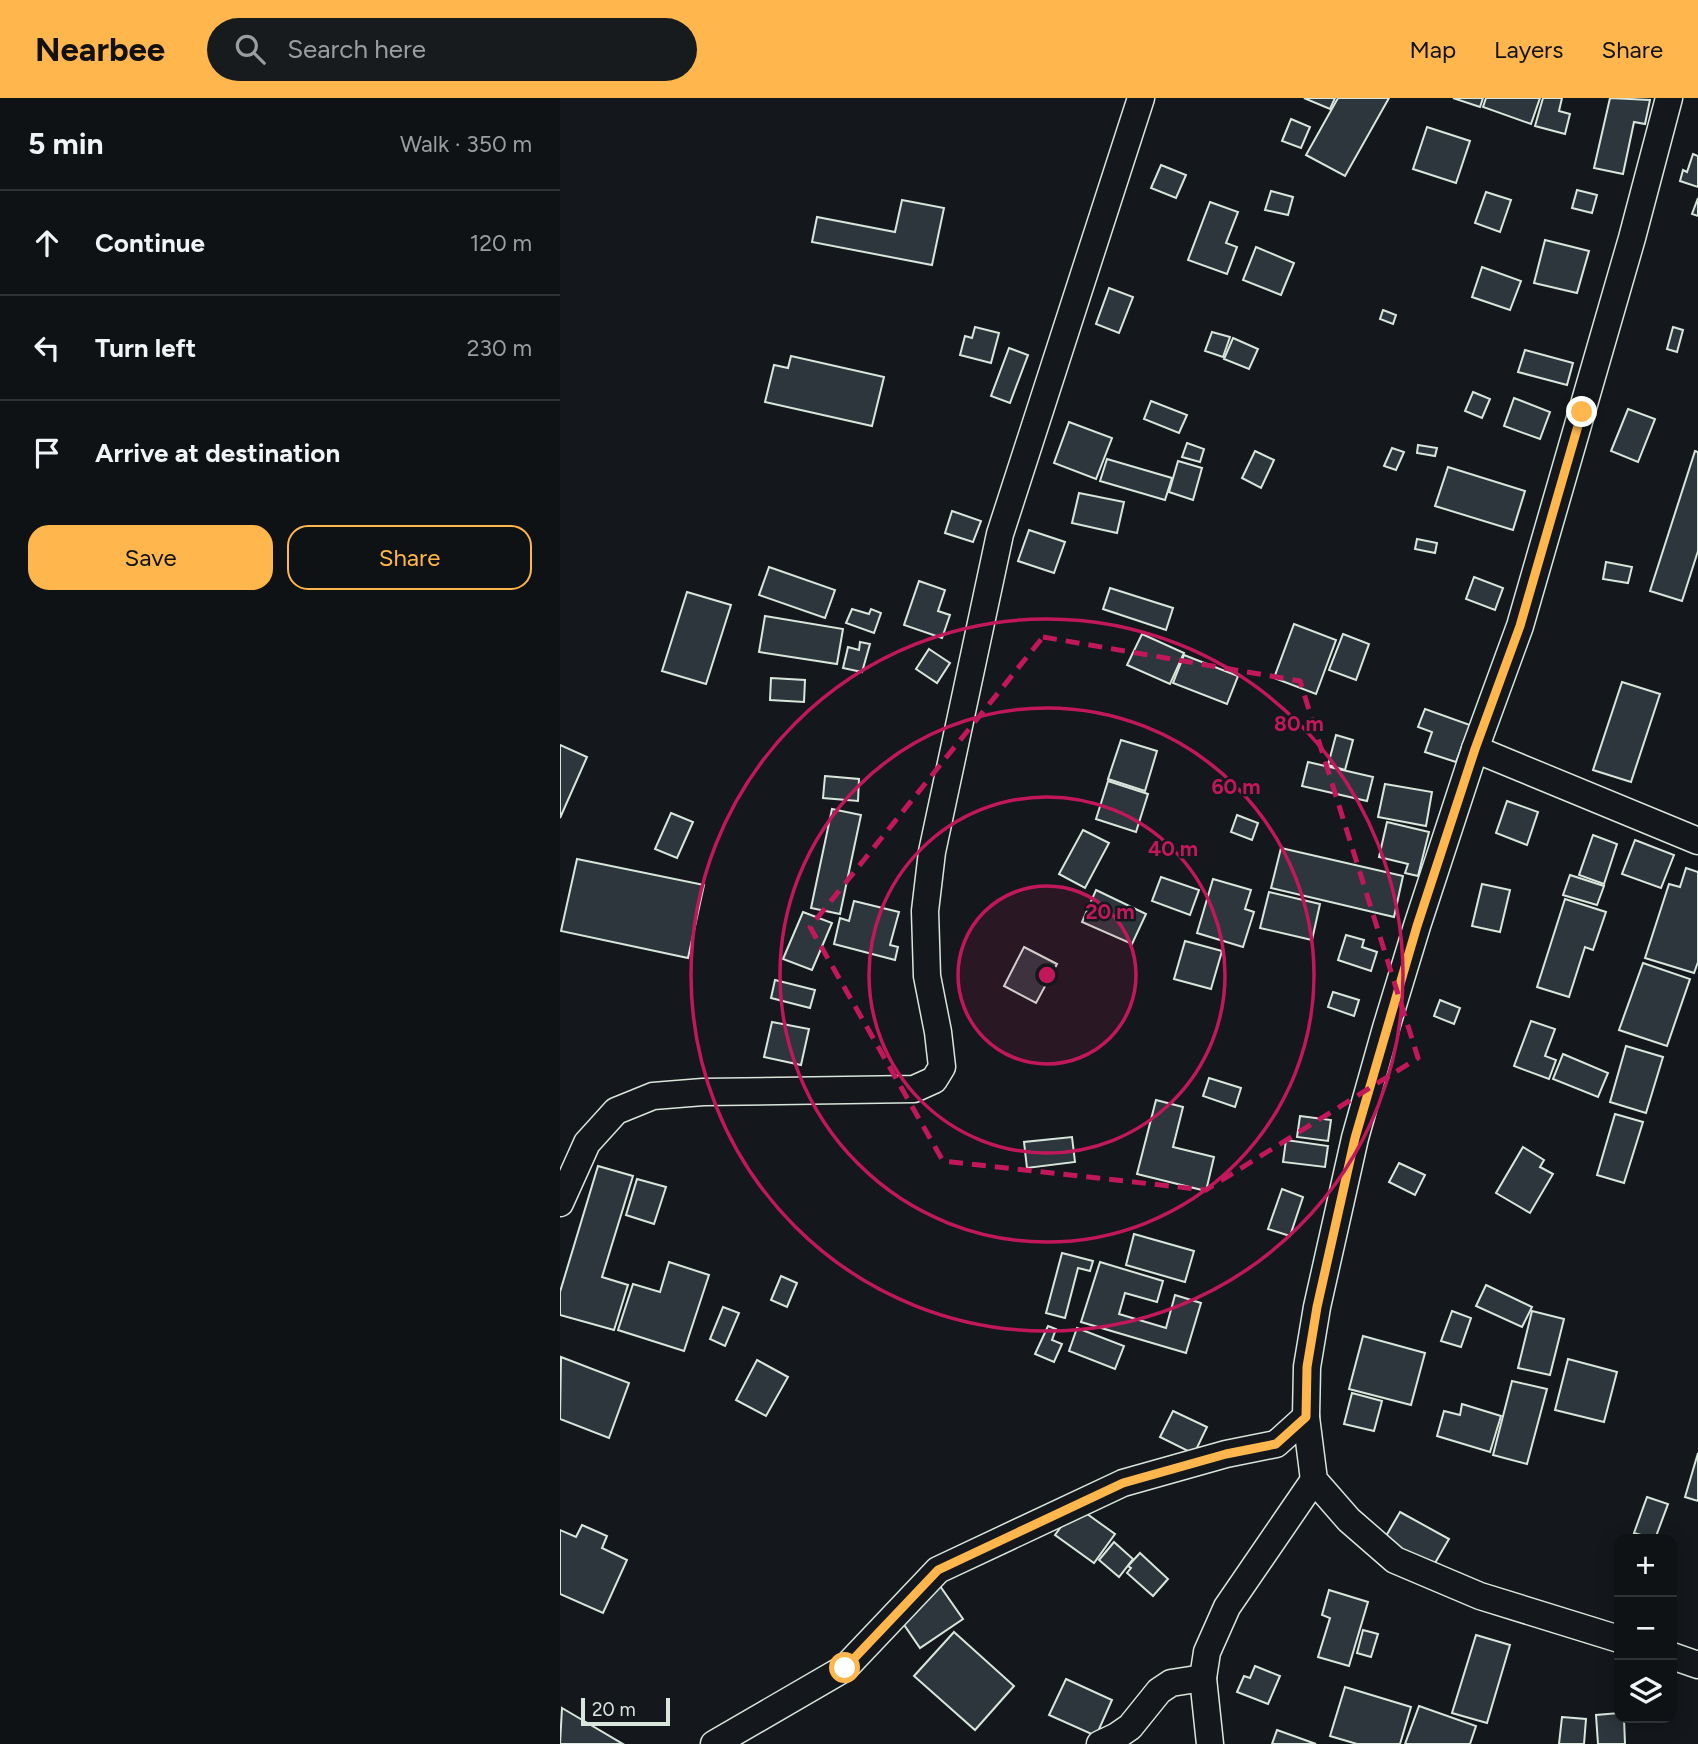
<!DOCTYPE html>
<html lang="en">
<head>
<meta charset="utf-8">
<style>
  body { margin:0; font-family:Figtree,sans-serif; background:#181b1e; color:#f1f3f6 }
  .controls { position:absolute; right:21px; bottom:21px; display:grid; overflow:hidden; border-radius:14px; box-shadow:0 4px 18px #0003 }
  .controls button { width:63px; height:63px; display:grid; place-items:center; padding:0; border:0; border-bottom:2px solid #2f3234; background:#0f1215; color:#f1f3f6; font:35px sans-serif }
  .scale { position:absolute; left:21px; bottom:18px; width:89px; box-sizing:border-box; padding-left:7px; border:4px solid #d8e6dc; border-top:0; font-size:19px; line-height:24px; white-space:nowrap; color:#d8e6dc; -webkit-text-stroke:5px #14181c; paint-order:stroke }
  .stop { position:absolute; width:21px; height:21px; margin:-16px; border:5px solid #ffb74d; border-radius:50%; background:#fff }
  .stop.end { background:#ffb74d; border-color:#fff; box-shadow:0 2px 7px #0008 }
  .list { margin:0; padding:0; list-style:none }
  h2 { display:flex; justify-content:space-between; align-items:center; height:91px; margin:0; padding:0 28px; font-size:30px }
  h2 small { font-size:23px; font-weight:400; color:#9b9ea0 }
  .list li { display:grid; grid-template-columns:46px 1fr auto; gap:21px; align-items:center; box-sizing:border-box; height:105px; padding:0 28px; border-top:2px solid #2f3234 }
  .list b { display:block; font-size:26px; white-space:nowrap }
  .list em { font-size:23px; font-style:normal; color:#9b9ea0 }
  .actions { display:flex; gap:14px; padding:21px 28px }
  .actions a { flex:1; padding:16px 0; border:2px solid #ffb74d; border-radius:21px; text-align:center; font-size:24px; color:#ffb74d }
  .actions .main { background:#ffb74d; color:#111 }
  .icon { flex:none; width:38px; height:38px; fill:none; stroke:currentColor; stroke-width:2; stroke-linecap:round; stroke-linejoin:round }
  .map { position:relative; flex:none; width:1138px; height:1646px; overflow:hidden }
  header { display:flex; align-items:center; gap:42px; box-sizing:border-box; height:98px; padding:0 35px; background:#ffb74d; color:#111 }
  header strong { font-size:33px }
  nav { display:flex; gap:38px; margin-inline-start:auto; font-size:24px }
  .search { width:490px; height:63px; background:#181b1e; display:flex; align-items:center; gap:18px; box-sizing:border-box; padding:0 24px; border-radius:38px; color:#9b9ea0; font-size:26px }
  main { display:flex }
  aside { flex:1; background:#0f1215 }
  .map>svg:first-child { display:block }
</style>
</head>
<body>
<header>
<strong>Nearbee</strong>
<div class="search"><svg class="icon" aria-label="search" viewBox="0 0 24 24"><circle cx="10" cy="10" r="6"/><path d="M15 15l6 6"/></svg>Search here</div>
<nav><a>Map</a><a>Layers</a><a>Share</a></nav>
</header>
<main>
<aside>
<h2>5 min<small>Walk · 350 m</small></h2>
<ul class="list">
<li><svg class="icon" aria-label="ahead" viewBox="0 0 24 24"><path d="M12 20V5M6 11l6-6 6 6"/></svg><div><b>Continue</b></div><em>120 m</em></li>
<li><svg class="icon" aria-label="left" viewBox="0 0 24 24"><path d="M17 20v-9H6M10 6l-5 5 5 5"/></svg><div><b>Turn left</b></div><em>230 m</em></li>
<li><svg class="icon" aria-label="arrive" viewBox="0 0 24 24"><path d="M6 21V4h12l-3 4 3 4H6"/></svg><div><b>Arrive at destination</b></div></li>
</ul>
<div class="actions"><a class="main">Save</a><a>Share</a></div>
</aside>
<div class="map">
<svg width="1138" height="1646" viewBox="0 0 1138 1646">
  <rect width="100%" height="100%" fill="#14181c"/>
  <g fill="#2c363c" stroke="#d8e6dc" stroke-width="2">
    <path d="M 744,0 L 775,0 L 770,11 Z"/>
    <path d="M 778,0 L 829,0 L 785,78 L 746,57 Z"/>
    <path d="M 893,0 L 923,0 L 920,9 Z"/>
    <path d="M 926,0 L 980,0 L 971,26 L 923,9 Z"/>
    <path d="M 983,0 L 1002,0 L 999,13 L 1010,16 L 1005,36 L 975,28 Z"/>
    <path d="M 1050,0 L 1090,2 L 1085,26 L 1074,24 L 1063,76 L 1034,70 Z"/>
    <path d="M 731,21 L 750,29 L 741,50 L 722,43 Z"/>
    <path d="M 867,29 L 910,43 L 896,85 L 853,71 Z"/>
    <path d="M 1133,56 L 1138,58 L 1138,89 L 1120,83 L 1123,72 L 1127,74 Z"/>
    <path d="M 601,67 L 626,77 L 616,100 L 591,90 Z"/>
    <path d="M 1017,92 L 1037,97 L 1032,115 L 1012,110 Z"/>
    <path d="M 711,93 L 733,99 L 728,117 L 705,112 Z"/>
    <path d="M 926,94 L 951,102 L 940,134 L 915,125 Z"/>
    <path d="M 1138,100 L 1138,118 L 1132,116 Z"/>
    <path d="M 342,102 L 384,110 L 372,167 L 252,144 L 257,119 L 335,134 Z"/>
    <path d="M 650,104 L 678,114 L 666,145 L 677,149 L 667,176 L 628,162 Z"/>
    <path d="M 985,142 L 1029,153 L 1017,195 L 974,185 Z"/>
    <path d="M 696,149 L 734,165 L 721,197 L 683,182 Z"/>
    <path d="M 922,169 L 961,183 L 950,212 L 912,199 Z"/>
    <path d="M 549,190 L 573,199 L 559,235 L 536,226 Z"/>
    <path d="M 823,212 L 836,217 L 833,226 L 820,221 Z"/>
    <path d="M 415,229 L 439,235 L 431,265 L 400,257 L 405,238 L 412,240 Z"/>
    <path d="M 1113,229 L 1123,232 L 1117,254 L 1107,251 Z"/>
    <path d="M 652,234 L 670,239 L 663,259 L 645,253 Z"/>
    <path d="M 673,240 L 698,251 L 689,271 L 664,261 Z"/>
    <path d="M 449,250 L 468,257 L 450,305 L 431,298 Z"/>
    <path d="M 965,252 L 1013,265 L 1007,287 L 958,274 Z"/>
    <path d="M 231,258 L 324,279 L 312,328 L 205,304 L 214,267 L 228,270 Z"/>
    <path d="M 913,294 L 930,301 L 922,320 L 905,313 Z"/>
    <path d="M 954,300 L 990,314 L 980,341 L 944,328 Z"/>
    <path d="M 591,303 L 627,317 L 619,335 L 584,321 Z"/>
    <path d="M 1068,311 L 1095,321 L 1078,364 L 1051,353 Z"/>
    <path d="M 509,324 L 552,340 L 536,381 L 494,365 Z"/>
    <path d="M 627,345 L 644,351 L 640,364 L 622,359 Z"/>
    <path d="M 858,347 L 877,350 L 875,358 L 857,355 Z"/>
    <path d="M 832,350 L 844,354 L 836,372 L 824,368 Z"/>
    <path d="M 695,353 L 714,362 L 701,390 L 682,380 Z"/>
    <path d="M 1135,353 L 1138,354 L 1138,453 L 1122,503 L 1090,493 Z"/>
    <path d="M 547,361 L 612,380 L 605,402 L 540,383 Z"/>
    <path d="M 618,363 L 642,370 L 633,402 L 609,394 Z"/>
    <path d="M 888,369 L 965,393 L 953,432 L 875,408 Z"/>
    <path d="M 519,395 L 564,404 L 557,435 L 512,425 Z"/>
    <path d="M 392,413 L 421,423 L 413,444 L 385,435 Z"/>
    <path d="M 469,432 L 505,444 L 494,475 L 458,463 Z"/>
    <path d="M 857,441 L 877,445 L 875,455 L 855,451 Z"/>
    <path d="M 1046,464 L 1072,469 L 1068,485 L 1043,481 Z"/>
    <path d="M 209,469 L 275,492 L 265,520 L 199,497 Z"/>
    <path d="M 914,479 L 943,490 L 935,512 L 906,501 Z"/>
    <path d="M 359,483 L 385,492 L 378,513 L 390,517 L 382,540 L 344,527 Z"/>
    <path d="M 550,490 L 613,510 L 606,532 L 543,511 Z"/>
    <path d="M 127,494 L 171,507 L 146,586 L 102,573 Z"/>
    <path d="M 292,511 L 309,516 L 311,511 L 321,515 L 314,535 L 286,525 Z"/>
    <path d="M 205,518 L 283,531 L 277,566 L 199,554 Z"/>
    <path d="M 734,526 L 776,542 L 756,596 L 714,580 Z"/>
    <path d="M 582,536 L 624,555 L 610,586 L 567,567 Z"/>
    <path d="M 783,536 L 809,546 L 796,582 L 769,572 Z"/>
    <path d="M 300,544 L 310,546 L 302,574 L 283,570 L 288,549 L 299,552 Z"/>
    <path d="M 369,551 L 390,565 L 377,585 L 356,571 Z"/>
    <path d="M 624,557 L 678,578 L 667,606 L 613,585 Z"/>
    <path d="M 211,580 L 245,582 L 244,604 L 210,602 Z"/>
    <path d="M 1062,584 L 1100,596 L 1071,684 L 1033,672 Z"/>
    <path d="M 865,611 L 910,627 L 896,664 L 865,654 L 872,634 L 858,629 Z"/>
    <path d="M 776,637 L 793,642 L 785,672 L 768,667 Z"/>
    <path d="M 561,642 L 597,653 L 585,693 L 548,681 Z"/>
    <path d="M 0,647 L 27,659 L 0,720 Z"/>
    <path d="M 748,664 L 813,679 L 807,703 L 742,688 Z"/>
    <path d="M 265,678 L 299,681 L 298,703 L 263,700 Z"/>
    <path d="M 548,683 L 588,696 L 576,734 L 536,721 Z"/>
    <path d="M 825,686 L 872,694 L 866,728 L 818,719 Z"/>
    <path d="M 947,703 L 978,714 L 967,747 L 936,735 Z"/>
    <path d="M 272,711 L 301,717 L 280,816 L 251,810 Z"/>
    <path d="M 111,715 L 133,724 L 117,760 L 95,751 Z"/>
    <path d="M 677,717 L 698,725 L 692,742 L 671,734 Z"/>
    <path d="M 827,724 L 869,734 L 858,778 L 845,775 L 848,766 L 819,759 Z"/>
    <path d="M 523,732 L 549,745 L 525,790 L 499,776 Z"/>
    <path d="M 1033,737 L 1057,746 L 1044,786 L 1019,777 Z"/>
    <path d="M 1075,742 L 1114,757 L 1101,790 L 1062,776 Z"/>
    <path d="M 721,750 L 843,778 L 834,819 L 711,790 Z"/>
    <path d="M 17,761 L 144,787 L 128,860 L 1,833 Z"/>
    <path d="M 1126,770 L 1138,774 L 1138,864 L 1134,875 L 1085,860 L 1109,786 L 1120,789 Z"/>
    <path d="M 1010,777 L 1044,788 L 1037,807 L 1003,797 Z"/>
    <path d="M 601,779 L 639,792 L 630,817 L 592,803 Z"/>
    <path d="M 653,781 L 691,792 L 685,811 L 694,814 L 683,849 L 637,835 Z"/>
    <path d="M 922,786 L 950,792 L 940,834 L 912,828 Z"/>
    <path d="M 536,792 L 586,816 L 572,846 L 522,824 Z"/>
    <path d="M 709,794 L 760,806 L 752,842 L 700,830 Z"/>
    <path d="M 1005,801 L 1046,814 L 1033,852 L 1025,849 L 1009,899 L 977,889 Z"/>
    <path d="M 294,803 L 339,814 L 330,847 L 338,849 L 335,862 L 274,846 L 280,820 L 289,823 Z"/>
    <path d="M 243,814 L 272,825 L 252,872 L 223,861 Z"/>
    <path d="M 786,837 L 804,842 L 802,849 L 817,854 L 811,873 L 778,862 Z"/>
    <path d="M 625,843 L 662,853 L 651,891 L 614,881 Z"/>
    <path d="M 464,849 L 497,866 L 476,905 L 444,888 Z"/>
    <path d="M 1083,865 L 1130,881 L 1107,948 L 1059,932 Z"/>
    <path d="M 215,882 L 255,892 L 250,910 L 211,900 Z"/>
    <path d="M 773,894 L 799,902 L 794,918 L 768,909 Z"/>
    <path d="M 880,902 L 900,910 L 894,926 L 874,918 Z"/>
    <path d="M 971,923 L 995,931 L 985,958 L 996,962 L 989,981 L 954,968 Z"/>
    <path d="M 212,924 L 249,931 L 241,967 L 204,959 Z"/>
    <path d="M 1066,948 L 1103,959 L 1086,1015 L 1050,1004 Z"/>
    <path d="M 1003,956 L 1048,975 L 1038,999 L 993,981 Z"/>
    <path d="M 649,980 L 681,990 L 675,1009 L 643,998 Z"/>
    <path d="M 596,1002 L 623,1009 L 613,1049 L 654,1059 L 646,1093 L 577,1076 Z"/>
    <path d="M 1055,1016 L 1083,1024 L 1064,1085 L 1037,1077 Z"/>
    <path d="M 740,1018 L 771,1022 L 768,1043 L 737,1039 Z"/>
    <path d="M 512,1039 L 515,1064 L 467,1070 L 464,1044 Z"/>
    <path d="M 726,1042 L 768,1048 L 765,1069 L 723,1064 Z"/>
    <path d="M 963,1049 L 984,1062 L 980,1069 L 993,1076 L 970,1115 L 936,1095 Z"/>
    <path d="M 839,1065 L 865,1077 L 855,1097 L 829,1084 Z"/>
    <path d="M 38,1068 L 73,1078 L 42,1179 L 68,1187 L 54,1232 L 0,1217 L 0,1194 Z"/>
    <path d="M 77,1081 L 106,1089 L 94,1126 L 66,1117 Z"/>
    <path d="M 722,1091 L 743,1099 L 730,1138 L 708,1131 Z"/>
    <path d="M 574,1136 L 634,1153 L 625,1184 L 566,1167 Z"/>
    <path d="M 502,1155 L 533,1163 L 530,1173 L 518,1170 L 505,1220 L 486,1215 Z"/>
    <path d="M 109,1164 L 149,1177 L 124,1253 L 58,1232 L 73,1186 L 100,1194 Z"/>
    <path d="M 540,1164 L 603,1183 L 597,1204 L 565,1195 L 559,1216 L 606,1230 L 615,1197 L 641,1205 L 626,1255 L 521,1224 Z"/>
    <path d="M 221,1178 L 237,1185 L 227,1209 L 211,1202 Z"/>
    <path d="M 926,1187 L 972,1209 L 962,1229 L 916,1208 Z"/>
    <path d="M 163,1209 L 179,1215 L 165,1248 L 150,1241 Z"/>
    <path d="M 892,1213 L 911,1220 L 901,1249 L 881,1243 Z"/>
    <path d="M 972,1213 L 1004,1221 L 990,1277 L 958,1270 Z"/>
    <path d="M 488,1228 L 496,1231 L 492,1242 L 502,1246 L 494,1264 L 475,1256 Z"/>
    <path d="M 517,1230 L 564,1248 L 555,1271 L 509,1253 Z"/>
    <path d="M 803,1238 L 865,1255 L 851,1307 L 789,1291 Z"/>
    <path d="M 1,1259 L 69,1285 L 49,1340 L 0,1321 Z"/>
    <path d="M 1008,1261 L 1057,1274 L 1044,1324 L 995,1312 Z"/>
    <path d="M 197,1262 L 228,1279 L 206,1318 L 176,1302 Z"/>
    <path d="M 952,1283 L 987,1291 L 967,1366 L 933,1357 Z"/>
    <path d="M 792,1295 L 822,1303 L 814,1333 L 784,1326 Z"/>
    <path d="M 902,1306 L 941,1318 L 930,1354 L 877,1338 L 884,1313 L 900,1317 Z"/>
    <path d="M 613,1313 L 647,1329 L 634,1356 L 600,1339 Z"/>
    <path d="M 1138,1355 L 1138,1403 L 1125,1399 Z"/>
    <path d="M 1087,1399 L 1108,1406 L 1095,1441 L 1074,1435 Z"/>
    <path d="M 516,1408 L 555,1436 L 534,1465 L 495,1437 Z"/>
    <path d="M 840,1414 L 889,1441 L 871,1472 L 822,1445 Z"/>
    <path d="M 22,1427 L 47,1438 L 42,1450 L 67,1462 L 43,1515 L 0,1496 L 0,1432 L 16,1439 Z"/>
    <path d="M 554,1444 L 573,1461 L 559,1479 L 539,1462 Z"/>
    <path d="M 580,1455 L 608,1481 L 593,1498 L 567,1475 L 571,1470 L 568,1468 Z"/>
    <path d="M 380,1488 L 403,1521 L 360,1550 L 338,1518 Z"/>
    <path d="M 769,1492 L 808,1504 L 789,1568 L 758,1559 L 770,1520 L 762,1517 Z"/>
    <path d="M 803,1532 L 818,1536 L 811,1559 L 797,1555 Z"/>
    <path d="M 394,1534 L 454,1588 L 415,1632 L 354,1578 Z"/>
    <path d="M 916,1537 L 950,1547 L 927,1625 L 892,1615 Z"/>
    <path d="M 695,1568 L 720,1578 L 708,1606 L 677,1594 L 684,1578 L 690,1580 Z"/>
    <path d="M 506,1581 L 552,1602 L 536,1638 L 489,1617 Z"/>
    <path d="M 785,1589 L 851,1609 L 840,1646 L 797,1646 L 770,1638 Z"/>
    <path d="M 859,1608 L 916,1628 L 910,1646 L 845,1646 Z"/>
    <path d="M 2,1610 L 63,1646 L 0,1646 Z"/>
    <path d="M 1059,1615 L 1059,1620 L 1064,1620 L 1065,1646 L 1038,1646 L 1036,1617 Z"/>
    <path d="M 1002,1619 L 1026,1621 L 1024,1646 L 999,1646 Z"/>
    <path d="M 717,1632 L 756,1646 L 712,1646 Z"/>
  </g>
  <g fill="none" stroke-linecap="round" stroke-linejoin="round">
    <g stroke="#d8e6dc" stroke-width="29">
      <g id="minor">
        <path d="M 915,651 L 1138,743"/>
        <path d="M 0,1105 L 27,1045 L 56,1013 L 93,998 L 143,994 L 354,991 L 374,982 L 382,969 L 378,934 L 367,878 L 365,813 L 372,754 L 440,436 L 581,0"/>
        <path d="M 1059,1541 L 920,1498 L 835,1462 L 789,1422 L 754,1382 L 746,1319 L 747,1269 L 757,1209 L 795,1040 L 826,930 L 857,828 L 915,651 L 960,528 L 1072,140 L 1109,0"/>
        <path d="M 1112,1558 L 1138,1567"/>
        <path d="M 154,1646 L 285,1570 L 378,1472 L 563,1385 L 666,1356 L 716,1346 L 746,1319"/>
        <path d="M 540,1646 L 557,1638 L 570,1629 L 599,1593 L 611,1585 L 643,1580"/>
        <path d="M 650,1646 L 643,1580 L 647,1554 L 667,1509 L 754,1382"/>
      </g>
    </g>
    <use href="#minor" stroke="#14181c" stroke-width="26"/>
  </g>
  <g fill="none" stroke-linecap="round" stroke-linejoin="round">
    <path stroke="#ffb74d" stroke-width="9" d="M 285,1570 L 378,1472 L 563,1385 L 666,1356 L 716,1346 L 746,1319 L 747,1269 L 757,1209 L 795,1040 L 857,828 L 915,651 L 960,528 L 1022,314"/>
  </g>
  <path fill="none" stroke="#c2185b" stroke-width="5" stroke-dasharray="14 9" stroke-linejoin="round" d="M 483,539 L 740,583 L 858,960 L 646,1092 L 383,1063 L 250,829 Z"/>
  <circle cx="487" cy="877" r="89" fill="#c2185b" fill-opacity=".12"/>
  <g fill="none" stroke="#c2185b" stroke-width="3.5">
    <circle cx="487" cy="877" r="89"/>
    <circle cx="487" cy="877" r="178"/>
    <circle cx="487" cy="877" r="267"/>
    <circle cx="487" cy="877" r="356"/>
  </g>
  <circle cx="487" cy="877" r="10" fill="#c2185b" stroke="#14181c" stroke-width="3.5"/>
  <g font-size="21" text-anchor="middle" font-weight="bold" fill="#c2185b" stroke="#14181c" stroke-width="5" stroke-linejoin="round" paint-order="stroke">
    <text x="739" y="633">80 m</text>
    <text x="676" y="696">60 m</text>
    <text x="613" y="758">40 m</text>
    <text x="550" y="821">20 m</text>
  </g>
</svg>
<div class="controls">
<button>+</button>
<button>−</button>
<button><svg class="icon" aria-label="layers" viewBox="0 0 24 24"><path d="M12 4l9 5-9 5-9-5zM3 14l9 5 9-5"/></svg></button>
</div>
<div class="scale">20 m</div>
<div class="stop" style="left:285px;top:1570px"></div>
<div class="stop end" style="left:1022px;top:314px"></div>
</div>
</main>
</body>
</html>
